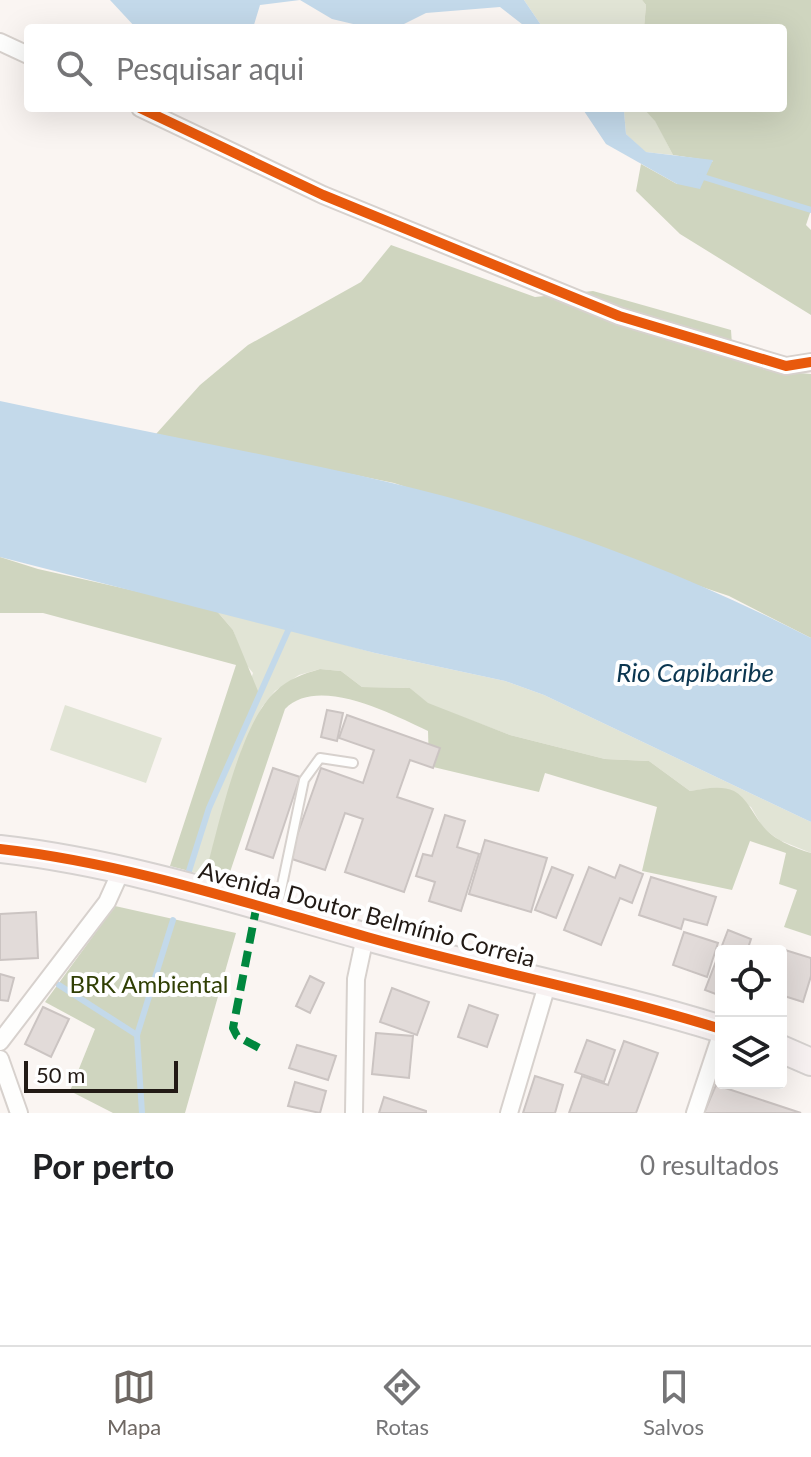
<!DOCTYPE html>
<html lang="pt">
<head>
<meta charset="utf-8">
<style>
  body { margin:0; font-family:Lato,sans-serif; background:#f6f6f6; color:#202124 }
  .controls { position:absolute; right:24px; bottom:24px; display:grid; overflow:hidden; border-radius:8px; box-shadow:0 8px 32px #0002 }
  .controls button { width:72px; height:72px; display:grid; place-items:center; padding:0; border:0; border-bottom:2px solid #e0e0e0; background:#fff; color:#202124; font:40px sans-serif }
  .scale { position:absolute; left:24px; bottom:20px; width:154px; box-sizing:border-box; padding-left:8px; border:4px solid #221a15; border-top:0; font-size:22px; line-height:28px; white-space:nowrap; color:#221a15; -webkit-text-stroke:6px #fff; paint-order:stroke }
  .list { margin:0; padding:0; list-style:none }
  h2 { display:flex; justify-content:space-between; align-items:center; height:104px; margin:0; padding:0 32px; font-size:34px }
  h2 small { font-size:26px; font-weight:400; color:#757577 }
  .icon { flex:none; width:44px; height:44px; fill:none; stroke:currentColor; stroke-width:2; stroke-linecap:round; stroke-linejoin:round }
  .map { position:relative; flex:none; width:811px; height:1113px; overflow:hidden }
  .search { position:absolute; background:#fff; box-shadow:0 8px 32px #0002; left:24px; right:24px; top:24px; height:88px; display:flex; align-items:center; gap:20px; box-sizing:border-box; padding:0 28px; border-radius:8px; color:#757577; font-size:30px }
  .sheet { height:232px; background:#fff }
  nav { display:flex; justify-content:space-around; align-items:center; box-sizing:border-box; height:112px; border-top:2px solid #e0e0e0; background:#fff; font-size:22px; color:#757577 }
  nav a { display:grid; justify-items:center; gap:4px }
  nav .on { color:#6e6762 }
  .map>svg:first-child { display:block }
</style>
</head>
<body>
<div class="map">
<svg width="811" height="1113" viewBox="0 0 811 1113">
  <rect width="100%" height="100%" fill="#faf5f2"/>
  <g fill="#e1e4d5">
    <path d="M 524,0 L 642,0 L 646,5 L 644,28 L 543,28 Z"/>
    <path d="M 602,108 L 643,108 L 655,120 L 673,155 L 645,152 L 626,134 L 624,111 Z"/>
    <path d="M 215,609 L 375,653 L 505,681 L 544,695 L 811,822 L 811,853 L 779,840 L 763,828 L 751,807 L 713,788 L 690,791 L 649,761 L 605,759 L 510,735 L 428,704 L 410,688 L 362,687 L 341,671 L 320,669 L 299,675 L 275,691 L 262,707 L 242,749 L 205,875 L 189,871 L 253,673 L 245,663 L 233,630 Z"/>
    <path d="M 65,705 L 162,738 L 146,783 L 50,750 Z"/>
  </g>
  <g fill="#cfd5bf">
    <path d="M 642,0 L 811,0 L 811,210 L 806,225 L 811,230 L 811,315 L 680,234 L 636,191 L 641,164 L 677,184 L 713,161 L 673,155 L 655,121 L 643,108 L 783,108 L 783,28 L 644,28 L 646,5 Z"/>
    <path d="M 391,245 L 535,297 L 593,291 L 731,330 L 733,359 L 766,370 L 811,374 L 811,638 L 729,596 L 394,483 L 156,434 L 200,385 L 248,345 L 361,282 Z"/>
    <path d="M 0,557 L 38,569 L 215,609 L 233,630 L 260,696 L 209,808 L 189,871 L 170,866 L 236,665 L 43,613 L 0,613 Z"/>
    <path d="M 320,669 L 341,671 L 362,687 L 410,688 L 428,703 L 510,735 L 605,759 L 649,761 L 690,791 C 703,789 721,785 734,791 C 747,798 753,814 762,825 C 772,839 794,848 811,853 L 811,936 L 784,927 L 797,890 L 779,884 L 786,853 L 750,841 L 732,890 L 642,871 L 657,807 L 545,773 L 539,792 L 429,766 L 428,731 C 392,714 318,675 285,709 L 228,878 L 205,875 C 218,829 240,722 276,691 C 288,679 303,674 320,669 Z"/>
    <path d="M 115,906 L 236,933 L 185,1113 L 113,1113 L 70,1091 L 95,1029 L 45,1002 Z"/>
  </g>
  <g fill="#c3d9ea">
    <path d="M 110,0 L 524,0 L 543,28 L 527,28 L 500,7 L 426,13 L 396,28 L 370,28 L 332,19 L 300,0 L 260,5 L 253,28 L 136,28 Z"/>
    <path d="M 582,108 L 624,111 L 626,134 L 646,152 L 713,160 L 700,189 L 677,184 L 606,144 Z"/>
    <path d="M 0,401 C 130,429 262,453 392,483 C 537,517 679,570 811,638 L 811,822 L 544,695 L 505,681 L 375,653 L 0,557 Z"/>
  </g>
  <g fill="none" stroke-linecap="round" stroke-linejoin="round">
    <g stroke="#c3d9ea" stroke-width="6">
      <path d="M 700,176 L 811,210"/>
      <path d="M 189,871 L 209,808 L 291,624"/>
      <path d="M 59,985 L 137,1035"/>
      <path d="M 142,1113 L 137,1035 L 173,920"/>
    </g>
  </g>
  <g fill="#e2dbd9" stroke="#cbc4c2" stroke-width="2">
    <path d="M 327,710 L 343,713 L 337,741 L 321,737 Z"/>
    <path d="M 347,715 L 440,748 L 433,768 L 410,760 L 397,797 L 433,809 L 404,892 L 345,872 L 363,819 L 345,813 L 325,870 L 289,858 L 321,768 L 363,783 L 374,750 L 339,738 Z"/>
    <path d="M 273,768 L 300,777 L 273,858 L 246,849 Z"/>
    <path d="M 445,815 L 465,821 L 457,847 L 479,854 L 461,911 L 429,901 L 435,882 L 416,876 L 423,854 L 432,856 Z"/>
    <path d="M 485,840 L 547,858 L 531,912 L 469,894 Z"/>
    <path d="M 620,865 L 643,874 L 632,903 L 620,898 L 601,945 L 564,930 L 589,867 L 615,878 Z"/>
    <path d="M 552,867 L 573,875 L 556,918 L 535,910 Z"/>
    <path d="M 651,877 L 716,897 L 707,925 L 684,919 L 681,929 L 639,915 Z"/>
    <path d="M 36,912 L 38,958 L 0,960 L 0,914 Z"/>
    <path d="M 728,930 L 751,939 L 747,951 L 721,951 L 721,996 L 705,990 Z"/>
    <path d="M 684,932 L 718,943 L 707,977 L 673,965 Z"/>
    <path d="M 785,950 L 811,958 L 811,976 L 803,1002 L 781,995 Z"/>
    <path d="M 0,974 L 14,978 L 8,1001 L 0,1000 Z"/>
    <path d="M 310,976 L 324,983 L 310,1013 L 296,1006 Z"/>
    <path d="M 392,988 L 429,1002 L 417,1035 L 380,1022 Z"/>
    <path d="M 469,1005 L 498,1015 L 487,1047 L 458,1037 Z"/>
    <path d="M 43,1007 L 69,1019 L 51,1057 L 25,1044 Z"/>
    <path d="M 376,1033 L 413,1036 L 409,1078 L 372,1074 Z"/>
    <path d="M 587,1040 L 615,1050 L 604,1082 L 575,1072 Z"/>
    <path d="M 624,1041 L 658,1053 L 636,1113 L 569,1113 L 582,1076 L 608,1085 Z"/>
    <path d="M 297,1045 L 336,1056 L 328,1080 L 289,1068 Z"/>
    <path d="M 535,1076 L 563,1085 L 555,1113 L 523,1113 Z"/>
    <path d="M 295,1082 L 326,1091 L 320,1113 L 288,1106 Z"/>
    <path d="M 716,1085 L 801,1113 L 704,1113 Z"/>
    <path d="M 384,1097 L 426,1111 L 426,1113 L 379,1113 Z"/>
  </g>
  <g fill="none" stroke-linecap="round" stroke-linejoin="round">
    <g stroke="#d7d1cd" stroke-width="12">
      <path id="service" d="M 277,909 L 304,780 L 320,758 L 353,763"/>
    </g>
    <g stroke="#d7d1cd" stroke-width="20">
      <g id="minor">
        <path d="M 0,42 L 28,55"/>
        <path d="M 140,108 L 323,195 L 619,316 L 786,366 L 811,362"/>
        <path d="M 0,1042 L 107,902 L 121,871"/>
        <path d="M 0,1059 L 19,1113"/>
        <path d="M 354,1113 L 356,979 L 365,937"/>
        <path d="M 509,1113 L 547,985"/>
        <path d="M 695,1113 L 721,1035"/>
      </g>
    </g>
    <g stroke="#d6d2d0" stroke-width="30">
      <g id="primary">
        <path d="M 0,849 C 125,863 246,903 367,937 C 484,970 605,993 721,1029"/>
        <path d="M 781,1049 L 811,1062"/>
      </g>
    </g>
    <use href="#service" stroke="#fefefd" stroke-width="8"/>
    <use href="#minor" stroke="#fefefd" stroke-width="16"/>
    <use href="#primary" stroke="#f8f2f2" stroke-width="26"/>
    <path stroke="#00873e" stroke-width="8" stroke-dasharray="16 8" stroke-linecap="butt" d="M 257,904 L 233,1028 L 237,1036 L 263,1050"/>
    <g stroke="#fff" stroke-width="15">
      <g id="cycleway">
        <path d="M 140,108 L 323,195 L 619,316 L 786,366 L 811,362"/>
        <path d="M 0,849 C 125,863 246,903 367,937 C 484,970 605,993 721,1029"/>
      </g>
    </g>
    <use href="#cycleway" stroke="#e8590c" stroke-width="10"/>
  </g>
  <g text-anchor="middle" stroke-width="8" stroke-linejoin="round" paint-order="stroke">
    <g font-size="24" fill="#221a15" stroke="#fff">
      <text transform="translate(367 915) rotate(15)" y="8">Avenida Doutor Belmínio Correia</text>
    </g>
    <g font-size="24" fill="#303f04" stroke="#fff">
      <text x="149" y="993">BRK Ambiental</text>
    </g>
    <g font-size="26" font-style="italic" fill="#0b3650" stroke="#fff">
      <text x="695" y="682">Rio Capibaribe</text>
    </g>
  </g>
</svg>
<div class="controls">
<button><svg class="icon" aria-label="locate" viewBox="0 0 24 24"><circle cx="12" cy="12" r="6"/><path d="M12 2v4M12 18v4M2 12h4M18 12h4"/></svg></button>
<button><svg class="icon" aria-label="layers" viewBox="0 0 24 24"><path d="M12 4l9 5-9 5-9-5zM3 14l9 5 9-5"/></svg></button>
</div>
<div class="scale">50 m</div>
<div class="search"><svg class="icon" aria-label="search" viewBox="0 0 24 24"><circle cx="10" cy="10" r="6"/><path d="M15 15l6 6"/></svg>Pesquisar aqui</div>
</div>
<section class="sheet">
<h2>Por perto<small>0 resultados</small></h2>
<ul class="list">
</ul>
</section>
<nav>
<a class="on"><svg class="icon" aria-label="map" viewBox="0 0 24 24"><path d="M3 6l6-2 6 2 6-2v14l-6 2-6-2-6 2zM9 4v14M15 6v14"/></svg>Mapa</a>
<a><svg class="icon" aria-label="directions" viewBox="0 0 24 24"><path d="M12 3l9 9-9 9-9-9zM9 14v-3h6M13 9l2 2-2 2"/></svg>Rotas</a>
<a><svg class="icon" aria-label="saved" viewBox="0 0 24 24"><path d="M7 4h10v16l-5-4-5 4z"/></svg>Salvos</a>
</nav>
</body>
</html>
